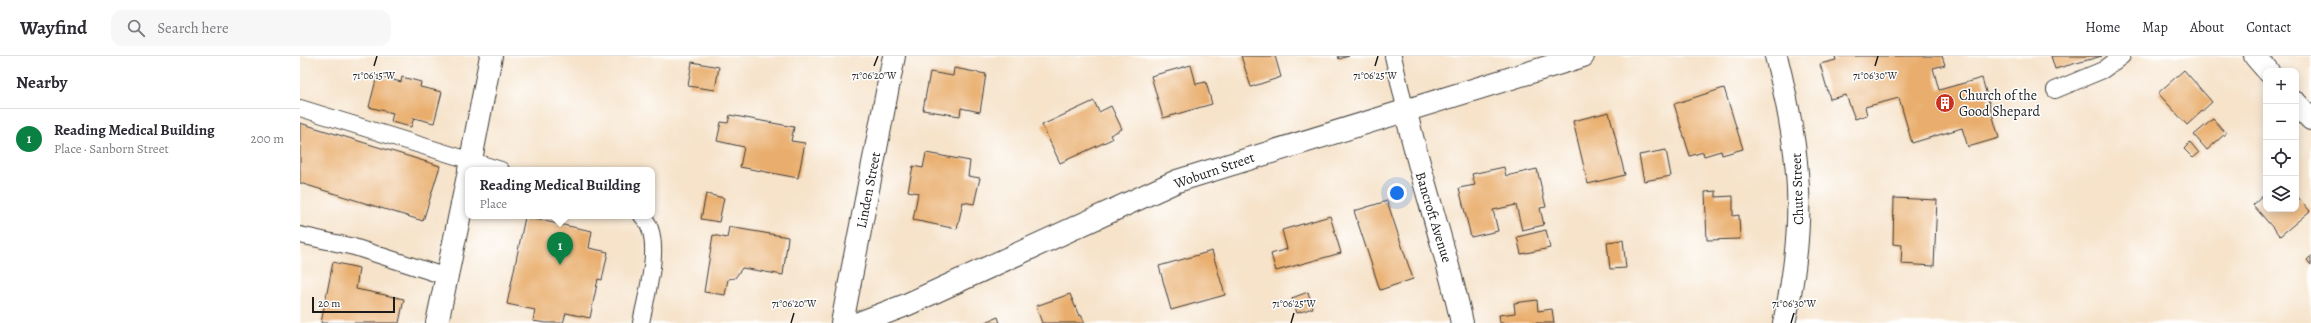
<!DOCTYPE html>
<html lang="en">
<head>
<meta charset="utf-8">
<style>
  body { margin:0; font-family:Alegreya,serif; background:#f7f7f7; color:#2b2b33 }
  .controls { position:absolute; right:12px; top:12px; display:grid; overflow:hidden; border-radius:8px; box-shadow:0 2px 10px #0003 }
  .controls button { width:36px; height:36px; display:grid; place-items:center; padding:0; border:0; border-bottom:1px solid #e1e1e2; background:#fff; color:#2b2b33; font:20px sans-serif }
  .scale { position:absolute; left:12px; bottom:10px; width:83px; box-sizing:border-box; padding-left:4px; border:2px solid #1c1c1c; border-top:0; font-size:11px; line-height:14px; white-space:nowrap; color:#1c1c1c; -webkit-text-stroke:3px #fff; paint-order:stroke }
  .you { position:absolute; left:1097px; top:137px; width:14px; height:14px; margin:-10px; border:3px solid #fff; border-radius:50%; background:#1a73e8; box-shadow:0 0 0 6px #1a73e833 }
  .badge { display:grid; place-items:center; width:26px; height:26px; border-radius:50%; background:#0b8043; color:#fff; font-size:13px; font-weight:700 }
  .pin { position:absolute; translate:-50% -33px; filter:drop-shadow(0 1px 2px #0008) }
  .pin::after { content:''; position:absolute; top:21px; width:14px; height:12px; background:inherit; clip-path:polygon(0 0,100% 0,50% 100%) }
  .popup { position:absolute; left:165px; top:111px; width:190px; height:52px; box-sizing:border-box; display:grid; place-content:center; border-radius:8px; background:#fff; filter:drop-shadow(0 1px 3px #0005); font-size:13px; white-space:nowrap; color:#7c7c81 }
  .popup b { font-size:15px; color:#2b2b33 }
  .popup::after { content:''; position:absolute; left:50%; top:100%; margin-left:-8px; border:8px solid transparent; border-top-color:#fff }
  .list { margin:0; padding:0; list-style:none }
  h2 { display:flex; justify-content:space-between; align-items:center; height:52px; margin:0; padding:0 16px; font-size:17px }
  h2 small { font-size:13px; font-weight:400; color:#7c7c81 }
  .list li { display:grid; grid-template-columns:26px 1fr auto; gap:12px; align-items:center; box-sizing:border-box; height:60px; padding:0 16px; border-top:1px solid #e1e1e2 }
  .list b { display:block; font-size:15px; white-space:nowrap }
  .list p { margin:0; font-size:13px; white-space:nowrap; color:#7c7c81 }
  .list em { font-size:13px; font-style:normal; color:#7c7c81 }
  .icon { flex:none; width:22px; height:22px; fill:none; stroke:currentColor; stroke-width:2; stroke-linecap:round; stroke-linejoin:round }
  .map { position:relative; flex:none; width:2011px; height:267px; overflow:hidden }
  header { display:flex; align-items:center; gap:24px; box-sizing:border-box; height:56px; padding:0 20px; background:#fff; border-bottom:1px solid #e1e1e2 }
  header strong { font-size:19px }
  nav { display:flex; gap:22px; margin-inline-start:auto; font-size:14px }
  .search { width:280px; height:36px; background:#f7f7f7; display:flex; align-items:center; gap:10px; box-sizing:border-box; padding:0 14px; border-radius:12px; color:#7c7c81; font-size:15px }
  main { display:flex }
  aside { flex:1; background:#fff }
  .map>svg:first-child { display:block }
</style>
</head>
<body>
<header>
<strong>Wayfind</strong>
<div class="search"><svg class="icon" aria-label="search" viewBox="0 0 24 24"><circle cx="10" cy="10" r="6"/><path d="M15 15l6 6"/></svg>Search here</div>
<nav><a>Home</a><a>Map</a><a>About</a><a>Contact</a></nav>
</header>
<main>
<aside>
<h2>Nearby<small></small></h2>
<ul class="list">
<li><span class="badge">1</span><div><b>Reading Medical Building</b><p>Place · Sanborn Street</p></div><em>200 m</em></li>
</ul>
</aside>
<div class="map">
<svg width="2011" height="267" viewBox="0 0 2011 267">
  <rect width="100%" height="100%" fill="#fff"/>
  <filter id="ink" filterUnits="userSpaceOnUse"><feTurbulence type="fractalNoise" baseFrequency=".025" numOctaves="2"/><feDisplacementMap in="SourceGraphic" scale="8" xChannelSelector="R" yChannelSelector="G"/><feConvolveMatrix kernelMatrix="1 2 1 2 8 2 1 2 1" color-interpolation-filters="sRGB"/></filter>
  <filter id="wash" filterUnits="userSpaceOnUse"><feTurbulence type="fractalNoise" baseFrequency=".012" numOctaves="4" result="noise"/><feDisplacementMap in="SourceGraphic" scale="16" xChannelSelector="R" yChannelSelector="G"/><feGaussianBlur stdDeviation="0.9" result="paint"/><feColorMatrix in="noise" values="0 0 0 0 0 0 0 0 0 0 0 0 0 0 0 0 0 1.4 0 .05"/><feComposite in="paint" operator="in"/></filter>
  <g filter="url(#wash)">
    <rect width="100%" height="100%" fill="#f6e3ca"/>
    <g id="blocks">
      <g fill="#e9ae6d">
        <path d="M 941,0 L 975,0 L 981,21 L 951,31 Z"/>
        <path d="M 1038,0 L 1049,0 L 1039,3 Z"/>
        <path d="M 1535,0 L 1642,0 L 1645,9 L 1633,12 L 1639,34 L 1682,22 L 1699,82 L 1668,91 L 1662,72 L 1612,87 L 1599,42 L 1565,51 L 1567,59 L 1555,63 L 1546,39 L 1530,43 L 1520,8 L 1536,4 Z"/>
        <path d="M 1751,0 L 1802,0 L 1755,13 Z"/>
        <path d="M 392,6 L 419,11 L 415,34 L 388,30 Z"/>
        <path d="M 891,9 L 896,28 L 906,26 L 912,48 L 863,62 L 851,20 Z"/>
        <path d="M 654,12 L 686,18 L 680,56 L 661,52 L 660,60 L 623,54 L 630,16 L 653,20 Z"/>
        <path d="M 1884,14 L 1912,46 L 1887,69 L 1858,37 Z"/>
        <path d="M 77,20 L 101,26 L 102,21 L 121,26 L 120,31 L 142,36 L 134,67 L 114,62 L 111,71 L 91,66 L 93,57 L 69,51 Z"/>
        <path d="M 1424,32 L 1443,93 L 1422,99 L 1421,95 L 1404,100 L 1403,96 L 1390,100 L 1374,48 Z"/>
        <path d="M 794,45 L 799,56 L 811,50 L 822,73 L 810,79 L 812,83 L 760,107 L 742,69 Z"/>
        <path d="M 1309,56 L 1325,119 L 1288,128 L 1273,65 Z"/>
        <path d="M 430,59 L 494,71 L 491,85 L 505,87 L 498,122 L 440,111 L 444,91 L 417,85 L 421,66 L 428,67 Z"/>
        <path d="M 1913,63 L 1926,77 L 1907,94 L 1894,79 Z"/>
        <path d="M 0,67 L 140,110 L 123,165 L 0,127 Z"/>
        <path d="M 1890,86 L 1899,97 L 1893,102 L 1884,93 Z"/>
        <path d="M 1366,94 L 1371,120 L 1344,125 L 1339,99 Z"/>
        <path d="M 626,97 L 670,105 L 668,120 L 680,122 L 674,148 L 663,146 L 657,173 L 613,164 L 618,137 L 608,135 L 613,110 L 623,112 Z"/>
        <path d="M 1204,111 L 1206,120 L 1237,113 L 1246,151 L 1240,152 L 1244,169 L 1222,174 L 1216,149 L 1193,154 L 1198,175 L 1171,181 L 1159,132 L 1175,129 L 1172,118 Z"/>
        <path d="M 1416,135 L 1416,141 L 1433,140 L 1433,160 L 1439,159 L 1440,183 L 1407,184 L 1405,136 Z"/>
        <path d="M 1966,137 L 1966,153 L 1996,153 L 1996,139 L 2010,155 L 1980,180 L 1953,149 Z"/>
        <path d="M 406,138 L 424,142 L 419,166 L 401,163 Z"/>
        <path d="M 1594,142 L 1637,144 L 1634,210 L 1601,208 L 1602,189 L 1593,188 Z"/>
        <path d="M 1087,145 L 1113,223 L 1080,234 L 1054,155 Z"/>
        <path d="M 1030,160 L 1041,197 L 976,215 L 971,198 L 987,193 L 982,174 Z"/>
        <path d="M 225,161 L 292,175 L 289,192 L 308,196 L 302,224 L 298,223 L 290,262 L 266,257 L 263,267 L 246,267 L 233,265 L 235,254 L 207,248 Z"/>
        <path d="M 429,171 L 488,181 L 483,219 L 442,212 L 435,222 L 428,223 L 425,239 L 404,236 L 413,179 L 427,182 Z"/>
        <path d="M 1246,174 L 1250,192 L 1221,198 L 1217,181 Z"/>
        <path d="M 1323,184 L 1326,212 L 1310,213 L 1307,186 Z"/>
        <path d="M 912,195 L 925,239 L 871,254 L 859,210 Z"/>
        <path d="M 2011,200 L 2011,209 L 2007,204 Z"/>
        <path d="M 33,206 L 59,212 L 56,233 L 104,243 L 99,267 L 21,267 Z"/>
        <path d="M 1008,236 L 1013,252 L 997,257 L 992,242 Z"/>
        <path d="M 770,238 L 779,260 L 781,259 L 785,267 L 742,267 L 736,250 Z"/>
        <path d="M 1237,244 L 1238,255 L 1252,253 L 1254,267 L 1200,267 L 1199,259 L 1215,257 L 1214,247 Z"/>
        <path d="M 698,261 L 700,267 L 683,267 Z"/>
      </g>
    </g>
  </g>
  <g filter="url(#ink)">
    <use href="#blocks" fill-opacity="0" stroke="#3d3a36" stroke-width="1"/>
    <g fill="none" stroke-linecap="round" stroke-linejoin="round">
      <g stroke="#3d3a36" stroke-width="18">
        <g id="service">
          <path d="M 1093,0 L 1106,56"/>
          <path d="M 1755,34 L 1803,14 L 1822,0"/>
          <path d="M 0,52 L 201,114"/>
          <path d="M 0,179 L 54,191 L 147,221"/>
          <path d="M 341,267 C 346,239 365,181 342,160"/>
        </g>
      </g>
      <g stroke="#3d3a36" stroke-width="24">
        <g id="minor">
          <path d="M 1476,0 C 1501,98 1507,167 1484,267"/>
          <path d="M 1106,56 C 1122,127 1147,196 1162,267"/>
          <path d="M 169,114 L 191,0"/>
          <path d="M 137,267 L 168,120"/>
          <path d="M 542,267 L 594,0"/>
        </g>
      </g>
      <g stroke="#3d3a36" stroke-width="24">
        <g id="tertiary">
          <path d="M 1955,0 L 1968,15"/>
          <path d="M 1996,47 L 2011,63"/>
          <path d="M 559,267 L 606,249 L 877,125 L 1283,0"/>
        </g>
      </g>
      <use href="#service" stroke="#fff" stroke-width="16"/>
      <use href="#minor" stroke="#fff" stroke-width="22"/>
      <use href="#tertiary" stroke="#fff" stroke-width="22"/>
    </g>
  </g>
  <path fill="none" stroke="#1c1c1c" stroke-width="1.5" d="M 74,10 L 77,0M 574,10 L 578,0M 1075,10 L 1078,0M 1575,10 L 1578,0M 491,267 L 494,257M 991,267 L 994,257M 1491,267 L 1494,257"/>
  <defs>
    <g id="building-disc" transform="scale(1)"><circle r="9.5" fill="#c8321e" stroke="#fff"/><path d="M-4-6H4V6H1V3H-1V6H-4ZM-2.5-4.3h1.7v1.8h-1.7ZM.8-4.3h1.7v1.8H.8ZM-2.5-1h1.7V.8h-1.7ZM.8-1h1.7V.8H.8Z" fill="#fff"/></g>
  </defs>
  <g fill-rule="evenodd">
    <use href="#building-disc" x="1645" y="47"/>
  </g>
  <g text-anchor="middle" stroke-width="3" stroke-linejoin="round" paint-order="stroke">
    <g font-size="14" fill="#1c1c1c" stroke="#fff" text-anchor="start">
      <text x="1659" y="44">Church of the<tspan x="1659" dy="16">Good Shepard</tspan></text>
    </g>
    <g font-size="14" fill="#1c1c1c" stroke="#fff">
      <text transform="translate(914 114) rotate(-19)" y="5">Woburn Street</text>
      <text transform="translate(1497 133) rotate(-92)" y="5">Chute Street</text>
      <text transform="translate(568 134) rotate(-79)" y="5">Linden Street</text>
      <text transform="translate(1134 161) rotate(73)" y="5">Bancroft Avenue</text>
    </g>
  </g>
  <g font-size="10" text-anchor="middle" fill="#1c1c1c" stroke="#fff" stroke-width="3" stroke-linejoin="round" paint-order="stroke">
    <text x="74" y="23">71°06'15"W</text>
    <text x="574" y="23">71°06'20"W</text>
    <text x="1075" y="23">71°06'25"W</text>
    <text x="1575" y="23">71°06'30"W</text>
    <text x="494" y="251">71°06'20"W</text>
    <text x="994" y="251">71°06'25"W</text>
    <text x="1494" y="251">71°06'30"W</text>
  </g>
</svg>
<div class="controls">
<button>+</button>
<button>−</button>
<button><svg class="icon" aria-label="locate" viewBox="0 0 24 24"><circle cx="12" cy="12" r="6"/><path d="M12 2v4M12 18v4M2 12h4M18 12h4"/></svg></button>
<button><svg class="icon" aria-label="layers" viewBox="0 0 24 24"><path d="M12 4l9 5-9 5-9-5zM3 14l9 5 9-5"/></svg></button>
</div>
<div class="scale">20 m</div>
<div class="you"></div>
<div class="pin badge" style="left:260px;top:209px">1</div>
<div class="popup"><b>Reading Medical Building</b>Place</div>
</div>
</main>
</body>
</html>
